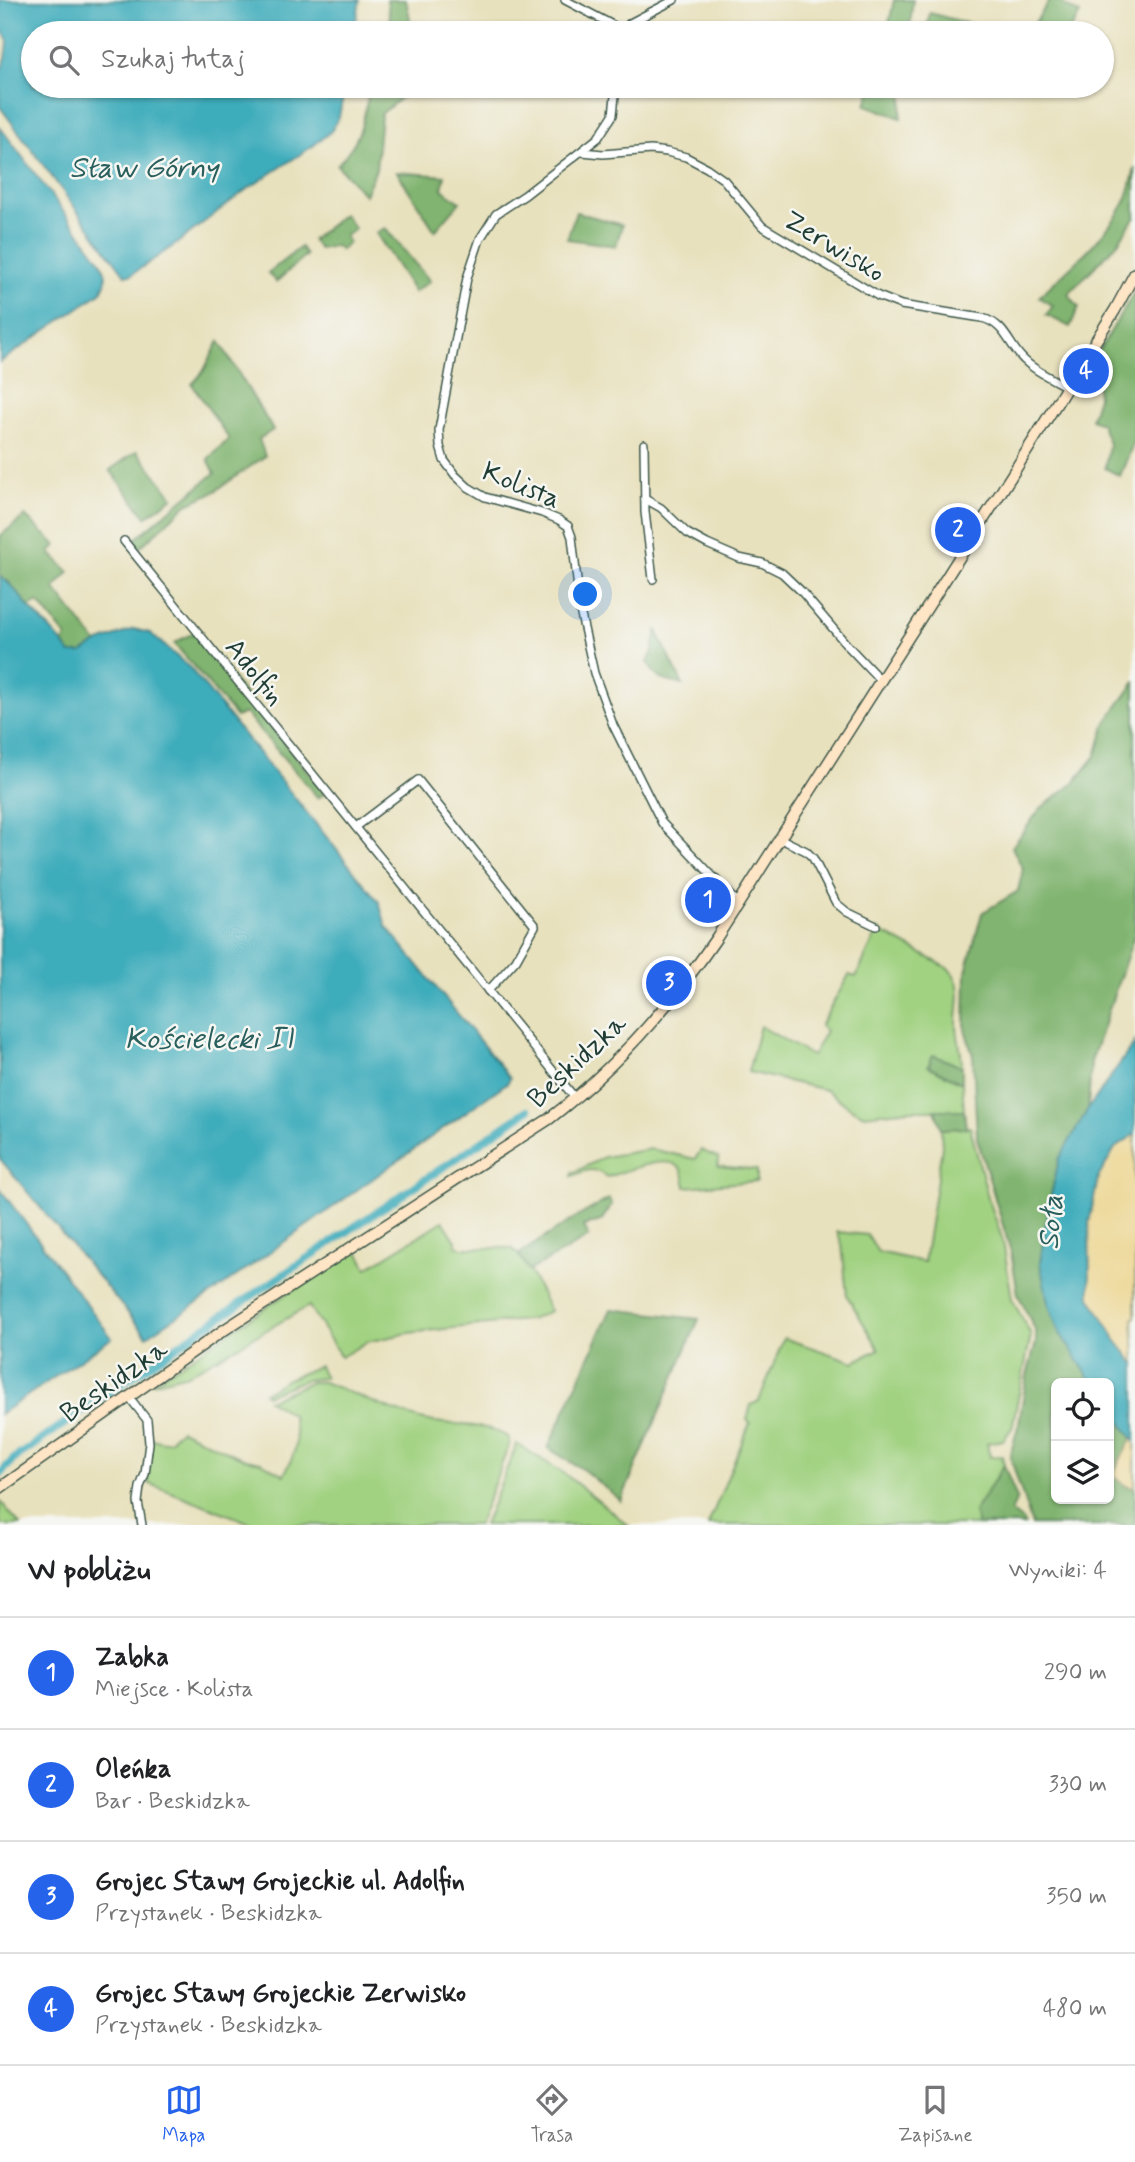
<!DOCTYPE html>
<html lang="pl">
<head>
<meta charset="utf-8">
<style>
  body { margin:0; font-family:Mynerve,sans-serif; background:#f2f2f2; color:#202124 }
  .controls { position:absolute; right:21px; bottom:21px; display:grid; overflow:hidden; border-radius:10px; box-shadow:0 2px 5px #0004 }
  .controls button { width:63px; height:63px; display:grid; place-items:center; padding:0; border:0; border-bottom:2px solid #e0e0e0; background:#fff; color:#202124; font:35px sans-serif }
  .you { position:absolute; left:586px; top:595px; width:24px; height:24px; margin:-18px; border:5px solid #fff; border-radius:50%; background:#1a73e8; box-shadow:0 0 0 10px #1a73e833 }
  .badge { display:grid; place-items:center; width:46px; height:46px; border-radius:50%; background:#2563eb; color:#fff; font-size:23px; font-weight:700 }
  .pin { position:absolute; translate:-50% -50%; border:4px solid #fff; box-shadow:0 2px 7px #0006 }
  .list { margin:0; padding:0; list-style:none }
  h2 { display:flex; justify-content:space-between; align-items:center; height:91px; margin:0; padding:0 28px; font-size:30px }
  h2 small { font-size:23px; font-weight:400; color:#757577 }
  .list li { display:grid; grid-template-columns:46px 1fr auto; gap:21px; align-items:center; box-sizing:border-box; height:112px; padding:0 28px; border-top:2px solid #e0e0e0 }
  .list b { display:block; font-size:26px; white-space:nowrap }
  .list p { margin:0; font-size:23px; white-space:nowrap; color:#757577 }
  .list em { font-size:23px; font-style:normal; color:#757577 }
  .icon { flex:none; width:38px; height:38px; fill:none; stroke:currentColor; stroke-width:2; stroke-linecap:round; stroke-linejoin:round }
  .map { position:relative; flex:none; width:1135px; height:1525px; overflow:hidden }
  .search { position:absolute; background:#fff; box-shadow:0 2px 5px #0004; left:21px; right:21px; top:21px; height:77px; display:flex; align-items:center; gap:18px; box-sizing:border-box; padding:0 24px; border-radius:38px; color:#757577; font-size:26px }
  .sheet { height:539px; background:#fff }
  nav { display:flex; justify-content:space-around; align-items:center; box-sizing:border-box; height:98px; border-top:2px solid #e0e0e0; background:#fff; font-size:19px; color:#757577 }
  nav a { display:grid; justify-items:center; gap:4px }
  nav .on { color:#2563eb }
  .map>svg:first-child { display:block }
</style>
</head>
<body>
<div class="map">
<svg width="1135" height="1525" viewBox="0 0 1135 1525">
  <rect width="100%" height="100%" fill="#f6f6f2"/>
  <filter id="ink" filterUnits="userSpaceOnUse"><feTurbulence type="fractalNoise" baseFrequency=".0143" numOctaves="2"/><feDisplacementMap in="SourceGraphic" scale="14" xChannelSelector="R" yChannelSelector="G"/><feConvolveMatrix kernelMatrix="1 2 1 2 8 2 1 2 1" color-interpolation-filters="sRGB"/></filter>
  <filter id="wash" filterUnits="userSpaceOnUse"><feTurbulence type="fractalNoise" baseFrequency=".00686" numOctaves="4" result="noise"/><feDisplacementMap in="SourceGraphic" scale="28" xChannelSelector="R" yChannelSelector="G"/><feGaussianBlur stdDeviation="1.57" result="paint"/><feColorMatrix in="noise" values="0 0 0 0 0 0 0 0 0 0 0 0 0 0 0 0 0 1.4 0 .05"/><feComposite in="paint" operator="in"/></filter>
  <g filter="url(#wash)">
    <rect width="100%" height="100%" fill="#e8e1bd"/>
    <g fill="#a1d281" stroke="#60885a" stroke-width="2">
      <path d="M 878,930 L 948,968 C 966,985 956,1005 957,1027 C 958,1041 962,1053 962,1067 L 933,1055 L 928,1066 L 962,1083 L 964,1110 L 910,1110 L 864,1115 L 849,1107 L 826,1090 L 748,1072 L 760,1026 L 812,1056 L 826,1031 L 820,1026 L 849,975 L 856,977 Z"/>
      <path d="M 970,1127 L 988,1197 L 1003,1241 L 1012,1299 L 1031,1335 L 1012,1428 L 1003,1440 L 987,1443 L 990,1457 L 1002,1456 L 1004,1465 L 974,1512 L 978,1525 L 708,1525 L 750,1423 L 747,1420 L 751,1405 L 759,1401 L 784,1338 L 854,1362 L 879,1349 L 847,1296 L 842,1244 L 837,1232 L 867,1235 L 878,1252 L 924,1262 L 942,1147 L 941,1129 Z"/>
      <path d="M 651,1149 L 695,1159 L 701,1150 L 719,1158 L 718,1166 L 757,1170 L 757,1181 L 686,1187 C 685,1181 684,1170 678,1166 C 663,1155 624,1172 607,1177 C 592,1166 588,1170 572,1176 L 573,1173 L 604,1157 Z"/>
      <path d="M 443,1221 L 456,1241 L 456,1246 L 463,1248 L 512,1248 C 529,1265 539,1290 550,1311 L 533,1319 L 409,1333 L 367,1342 L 341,1357 L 309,1306 L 188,1374 L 152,1383 L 356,1248 L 367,1268 Z"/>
      <path d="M 319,1366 L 325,1378 L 305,1380 L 266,1395 L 264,1393 L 288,1379 Z"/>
      <path d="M 311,1382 L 323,1382 C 356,1394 390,1412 425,1420 C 453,1427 483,1421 509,1438 L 509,1445 L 478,1525 L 255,1525 L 148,1483 L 150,1438 L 162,1442 L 171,1440 L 174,1435 L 181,1430 L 242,1458 L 261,1462 L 284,1475 C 298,1448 298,1444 292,1415 L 268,1400 Z"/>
      <path d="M 517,1444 L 565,1474 L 628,1525 L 484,1525 Z"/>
      <path d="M 0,1501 L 20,1525 L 0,1525 Z"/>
    </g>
    <g fill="#80b46f" stroke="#507852" stroke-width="2">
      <path d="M 387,0 L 406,0 L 413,33 L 392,33 Z"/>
      <path d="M 894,0 L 913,0 L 909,33 L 887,33 Z"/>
      <path d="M 1050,0 L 1056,0 L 1080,14 L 1068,33 L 1028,33 Z"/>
      <path d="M 930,13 L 1002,33 L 925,33 Z"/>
      <path d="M 370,86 L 404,86 L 403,96 L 381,114 L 376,169 L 365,195 L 337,165 C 363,138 363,121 370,86 Z"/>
      <path d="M 872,86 L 904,86 L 901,118 L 866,105 Z"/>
      <path d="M 1135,168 L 1135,217 L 1117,244 L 1068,294 L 1079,307 L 1070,327 L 1046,315 L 1053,306 L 1039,297 C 1068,268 1104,240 1124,204 C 1130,193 1132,180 1135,168 Z"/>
      <path d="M 397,172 L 445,176 L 442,189 L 460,202 L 435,231 Z"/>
      <path d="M 576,212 L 622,225 L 616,246 L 567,239 Z"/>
      <path d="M 344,214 L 355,229 L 345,236 L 349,243 L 340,250 L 336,246 L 319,249 L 312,240 Z"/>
      <path d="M 385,228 L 430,281 L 414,292 L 376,233 Z"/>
      <path d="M 301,247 L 306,255 L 276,282 L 268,273 Z"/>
      <path d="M 1135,291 L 1135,439 L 1120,476 L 1105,468 L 1109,444 L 1101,423 L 1091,419 L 1098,397 L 1094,359 Z"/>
      <path d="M 219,341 L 273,430 L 259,439 L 265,456 L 214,492 L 187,504 L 138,549 L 134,540 L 215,473 L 208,459 L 229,439 L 192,384 L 203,372 Z"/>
      <path d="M 137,451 L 173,497 L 146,517 L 110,470 Z"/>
      <path d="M 25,516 L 56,545 L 50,553 L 69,572 L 54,588 L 97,643 L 82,653 L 70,653 L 63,643 L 66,636 L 38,602 L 29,607 L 8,581 L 0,578 L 0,536 Z"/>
      <path d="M 657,631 L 683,685 C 664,680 657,681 648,663 L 653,650 Z"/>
      <path d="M 195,632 L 325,793 L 318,798 L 245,713 L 236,717 L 174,643 Z"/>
      <path d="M 1135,682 L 1135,933 L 1091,1062 L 1088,1109 L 1059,1159 L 1048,1209 L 1040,1263 L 1058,1330 L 1093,1383 L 1056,1383 L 1056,1499 L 1109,1499 L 1109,1406 L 1132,1438 L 1112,1475 L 1126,1486 L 1135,1488 L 1135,1525 L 1032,1525 L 1010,1456 L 1019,1423 L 1027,1375 L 1036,1343 L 1036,1332 L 1018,1294 L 1011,1252 L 977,1138 L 973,1056 L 965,1029 L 966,972 L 982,913 L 1018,891 L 1023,869 L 1012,847 L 1040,809 L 1074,783 L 1096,756 L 1106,722 Z"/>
      <path d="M 933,1055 L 962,1067 L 962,1083 L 928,1066 Z"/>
      <path d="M 935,1110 L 964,1110 L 966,1128 L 941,1129 Z"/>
      <path d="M 609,1199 L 612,1205 L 601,1221 L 584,1226 L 589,1237 L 529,1271 L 519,1254 L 575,1218 Z"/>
      <path d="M 611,1309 L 699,1319 L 621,1501 L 585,1471 L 548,1448 Z"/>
      <path d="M 1004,1465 L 1017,1499 L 1011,1512 L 1024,1522 L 1025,1525 L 978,1525 L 974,1512 Z"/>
    </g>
    <g fill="#eeda9e" stroke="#868c69" stroke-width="2">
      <path d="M 1135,1134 L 1135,1317 L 1133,1319 L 1135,1364 L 1116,1340 L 1090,1297 L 1089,1222 L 1098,1178 L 1115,1148 Z"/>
      <path d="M 1132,1438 L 1135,1442 L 1135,1488 L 1126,1486 L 1112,1475 Z"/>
    </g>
    <g fill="#3dacbb" stroke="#2e7478" stroke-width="2">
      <path d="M 0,0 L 360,0 L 354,33 L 33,33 L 33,86 L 345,86 L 339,117 L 331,131 L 313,146 L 243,192 L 176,244 L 131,275 L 125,275 L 0,107 L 0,71 L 6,58 L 8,41 L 0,27 Z"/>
      <path d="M 0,127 L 100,260 C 107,274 109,280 100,293 L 0,362 Z"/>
      <path d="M 0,577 C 12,584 19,595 28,606 C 42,622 58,635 70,653 L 82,653 L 97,643 L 134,629 L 150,633 L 190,668 L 379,902 L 386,926 L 510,1078 L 508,1082 L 210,1295 L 147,1336 L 0,1159 Z"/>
      <path d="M 1135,1042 L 1135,1134 L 1115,1148 L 1098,1178 L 1089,1223 L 1090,1297 L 1116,1340 L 1135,1364 L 1135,1442 L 1109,1406 L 1109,1383 L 1093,1383 L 1058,1330 L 1048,1303 L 1040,1263 L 1048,1209 L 1059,1159 L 1088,1109 Z"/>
      <path d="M 0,1189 L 112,1338 L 0,1414 Z"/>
    </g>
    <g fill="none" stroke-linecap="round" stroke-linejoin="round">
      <path stroke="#3dacbb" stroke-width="8" d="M 0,1474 L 15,1458 C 184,1339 357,1226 528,1110"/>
    </g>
  </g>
  <g filter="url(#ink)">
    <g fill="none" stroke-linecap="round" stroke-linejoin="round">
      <g stroke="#3d5649" stroke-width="10">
        <g id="street">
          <path d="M 565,0 L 622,30"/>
          <path d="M 620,33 L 630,23 L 674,0"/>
          <path d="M 616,86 L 613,115 L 598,138 L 525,195 L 496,214 L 480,239 L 467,278 L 439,430 L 440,446 L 444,460 L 455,475 L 468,487 L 485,497 L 542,513 L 559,520 L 568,526 L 572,537 L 581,615 L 594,673 L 613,725 L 662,823 L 739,904"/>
          <path d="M 582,152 L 603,154 L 651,150 L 667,152 L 686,157 L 707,168 L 724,180 L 762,226 L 878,296 L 901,305 L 982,318 C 1006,324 1008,345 1024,360 C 1036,372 1053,379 1067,387"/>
          <path d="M 644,444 L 645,512 L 653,579"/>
          <path d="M 645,499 L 661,508 L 687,533 L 707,544 L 739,558 L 762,563 L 782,573 L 801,591 L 847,645 L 881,681"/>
          <path d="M 124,541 L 575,1098"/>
          <path d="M 356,827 L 418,780 L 535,926 L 516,960 L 488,991"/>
          <path d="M 781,839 L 806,851 L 813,858 L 836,903 L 847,912 L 876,926"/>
          <path d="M 129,1397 L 147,1420 L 149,1443 L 145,1474 L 140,1487 L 138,1502 L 142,1525"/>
        </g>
      </g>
      <g stroke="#3d5649" stroke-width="13">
        <path id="secondary" d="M 0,1488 L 221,1332 L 549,1119 C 614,1069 671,1005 717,937 L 1010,478 L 1115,310 L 1135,273"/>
      </g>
      <use href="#street" stroke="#fff" stroke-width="7"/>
      <use href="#secondary" stroke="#fee5c5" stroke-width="10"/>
    </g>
  </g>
  <g text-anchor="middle" stroke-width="5" stroke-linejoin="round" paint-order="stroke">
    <g font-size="28" fill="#1f3d34" stroke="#f6f6f2">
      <text transform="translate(835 245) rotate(31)" y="10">Zerwisko</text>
      <text transform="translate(522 484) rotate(22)" y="10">Kolista</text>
      <text transform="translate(256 671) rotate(51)" y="10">Adolfin</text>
      <text transform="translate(576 1060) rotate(-43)" y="10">Beskidzka</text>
      <text transform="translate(113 1380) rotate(-35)" y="10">Beskidzka</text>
    </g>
    <g font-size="30" font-style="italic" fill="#285e5c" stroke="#f6f6f2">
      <text x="144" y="177">Staw Górny</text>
      <text x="209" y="1048">Kościelecki II</text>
      <text transform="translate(1050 1222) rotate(-85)" y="10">Soła</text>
    </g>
  </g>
</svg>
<div class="controls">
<button><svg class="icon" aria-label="locate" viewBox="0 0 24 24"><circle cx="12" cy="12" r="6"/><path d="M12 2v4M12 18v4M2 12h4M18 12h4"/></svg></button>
<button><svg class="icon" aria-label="layers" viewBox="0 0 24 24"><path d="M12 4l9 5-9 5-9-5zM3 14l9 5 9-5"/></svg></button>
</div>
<div class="you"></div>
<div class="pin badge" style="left:708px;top:900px">1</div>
<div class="pin badge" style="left:958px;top:530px">2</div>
<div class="pin badge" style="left:669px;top:983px">3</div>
<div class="pin badge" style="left:1086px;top:371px">4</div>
<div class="search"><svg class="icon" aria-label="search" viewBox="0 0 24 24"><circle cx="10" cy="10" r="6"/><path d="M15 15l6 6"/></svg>Szukaj tutaj</div>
</div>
<section class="sheet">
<h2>W pobliżu<small>Wyniki: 4</small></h2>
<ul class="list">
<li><span class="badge">1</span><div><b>Zabka</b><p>Miejsce · Kolista</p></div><em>290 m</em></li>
<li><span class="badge">2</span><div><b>Oleńka</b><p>Bar · Beskidzka</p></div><em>330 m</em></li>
<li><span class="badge">3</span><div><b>Grojec Stawy Grojeckie ul. Adolfin</b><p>Przystanek · Beskidzka</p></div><em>350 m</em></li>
<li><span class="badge">4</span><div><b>Grojec Stawy Grojeckie Zerwisko</b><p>Przystanek · Beskidzka</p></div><em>480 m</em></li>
</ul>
</section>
<nav>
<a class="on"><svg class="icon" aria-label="map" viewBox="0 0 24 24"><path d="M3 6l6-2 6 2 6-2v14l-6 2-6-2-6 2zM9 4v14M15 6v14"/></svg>Mapa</a>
<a><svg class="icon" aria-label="directions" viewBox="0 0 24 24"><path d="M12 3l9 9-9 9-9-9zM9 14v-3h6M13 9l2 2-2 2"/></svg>Trasa</a>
<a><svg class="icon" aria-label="saved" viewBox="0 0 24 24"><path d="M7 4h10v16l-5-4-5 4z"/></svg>Zapisane</a>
</nav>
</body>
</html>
